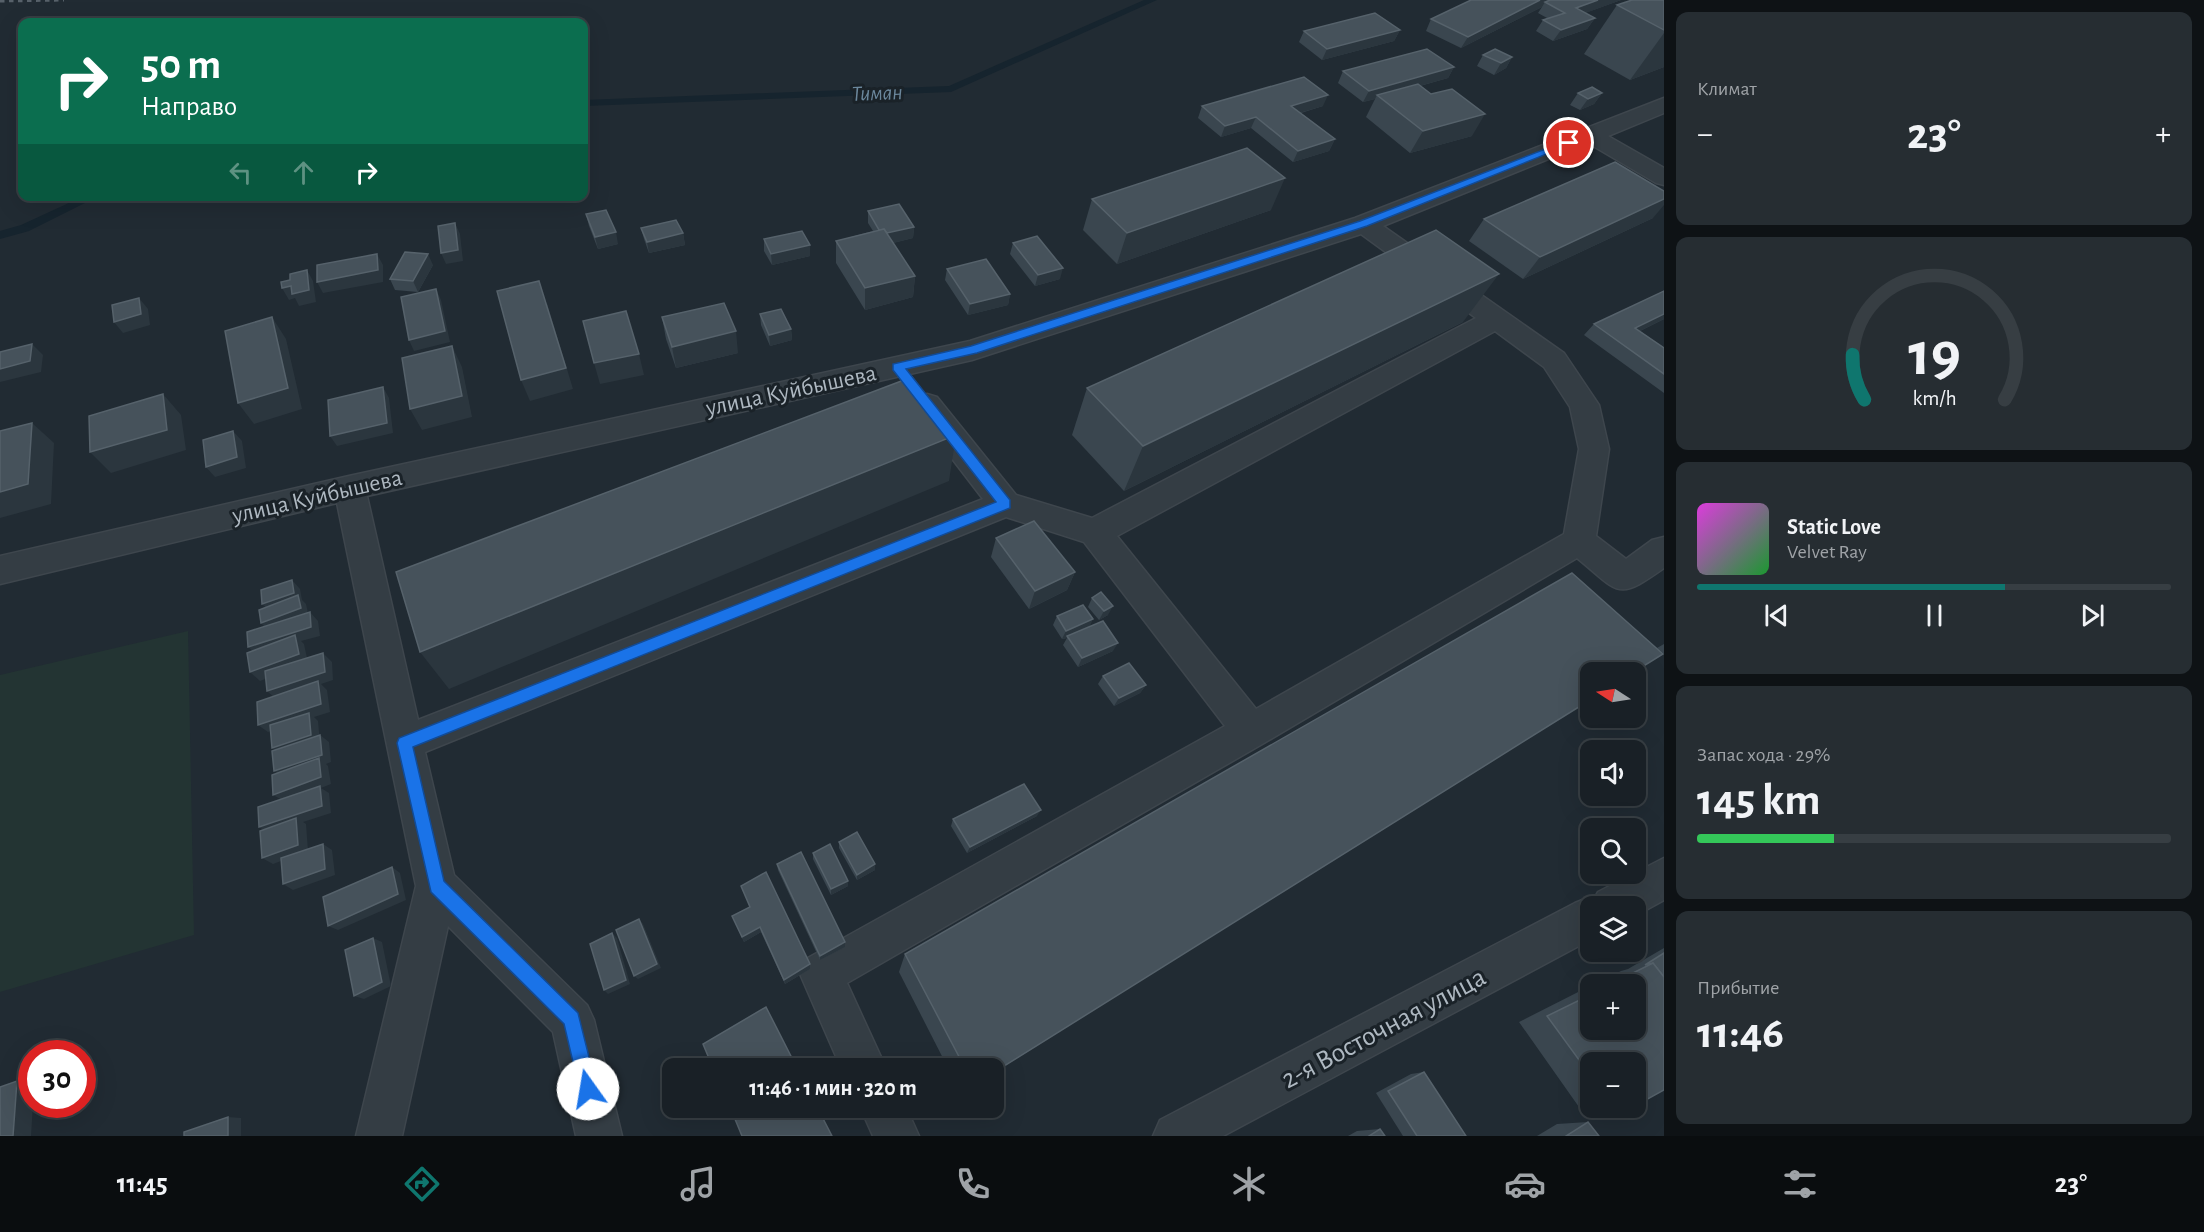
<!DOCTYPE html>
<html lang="ru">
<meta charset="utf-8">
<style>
body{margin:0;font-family:"Alegreya Sans",sans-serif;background:#262d32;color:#f1f3f6;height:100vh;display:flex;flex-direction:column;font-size:22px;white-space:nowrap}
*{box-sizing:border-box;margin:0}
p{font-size:20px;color:#9fa3a7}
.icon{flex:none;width:33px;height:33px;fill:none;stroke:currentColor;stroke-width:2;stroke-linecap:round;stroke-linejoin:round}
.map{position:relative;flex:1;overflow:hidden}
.sheet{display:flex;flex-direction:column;gap:12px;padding:12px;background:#0e1215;width:540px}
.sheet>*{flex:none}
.guide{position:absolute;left:18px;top:18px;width:570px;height:183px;border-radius:12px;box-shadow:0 6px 24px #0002,0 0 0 2px #373e43;background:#0b6e4f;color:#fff;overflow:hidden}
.needle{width:39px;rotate:282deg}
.fabs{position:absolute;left:1580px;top:662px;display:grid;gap:12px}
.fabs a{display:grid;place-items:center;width:66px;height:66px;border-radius:12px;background:#192026;box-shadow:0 6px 24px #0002,0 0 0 2px #373e43;font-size:30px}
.speed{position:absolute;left:18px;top:1040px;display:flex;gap:12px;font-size:30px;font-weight:700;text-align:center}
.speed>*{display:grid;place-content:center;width:78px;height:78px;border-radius:50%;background:#192026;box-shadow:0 6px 24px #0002,0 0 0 2px #373e43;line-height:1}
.speed .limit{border:9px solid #d22;background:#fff;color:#111}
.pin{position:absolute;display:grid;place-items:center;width:51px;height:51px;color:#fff;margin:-26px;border:3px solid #fff;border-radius:50%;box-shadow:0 2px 6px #0007}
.me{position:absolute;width:66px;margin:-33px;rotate:347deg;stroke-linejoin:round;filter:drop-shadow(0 0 4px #0008)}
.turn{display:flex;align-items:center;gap:21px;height:126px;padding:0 24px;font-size:27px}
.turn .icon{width:78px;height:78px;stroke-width:2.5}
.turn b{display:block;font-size:42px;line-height:51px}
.lanes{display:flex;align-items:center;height:57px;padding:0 24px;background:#0003;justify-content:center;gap:30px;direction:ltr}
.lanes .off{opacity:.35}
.big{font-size:45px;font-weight:600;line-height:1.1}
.sheet .card{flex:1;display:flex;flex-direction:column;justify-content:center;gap:9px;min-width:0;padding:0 21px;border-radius:12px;background:#262d32}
.sheet .dial{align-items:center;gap:0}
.dial svg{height:156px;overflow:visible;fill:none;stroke:#373e43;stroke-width:7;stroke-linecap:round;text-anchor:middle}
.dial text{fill:#f1f3f6;stroke:none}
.song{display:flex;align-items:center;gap:18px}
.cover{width:72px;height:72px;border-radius:9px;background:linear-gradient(135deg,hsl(300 70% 55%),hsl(130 70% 35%))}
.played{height:6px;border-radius:3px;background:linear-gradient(90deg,#0f766e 65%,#373e43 65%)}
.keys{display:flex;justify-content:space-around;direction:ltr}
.heat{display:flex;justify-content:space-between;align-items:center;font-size:33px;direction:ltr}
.charge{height:9px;border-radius:4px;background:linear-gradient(90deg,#34c759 29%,#373e43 0)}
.trip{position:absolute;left:662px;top:1058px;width:342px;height:60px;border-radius:12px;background:#192026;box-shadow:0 6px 24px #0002,0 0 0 2px #373e43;font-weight:600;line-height:60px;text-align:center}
.tab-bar{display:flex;height:96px;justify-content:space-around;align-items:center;background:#0a0d0f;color:#9fa3a7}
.tab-bar .icon{width:42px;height:42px}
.tab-bar .current{color:#0f766e}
.tab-bar b{font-size:27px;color:#f1f3f6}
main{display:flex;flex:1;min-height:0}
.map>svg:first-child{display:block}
.green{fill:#233433}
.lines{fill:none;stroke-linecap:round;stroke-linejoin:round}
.stream{fill:#16242e;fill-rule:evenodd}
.minor-casing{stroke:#3e464d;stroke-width:3}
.minor{fill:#343d44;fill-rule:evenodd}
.rail{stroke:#57616a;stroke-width:3;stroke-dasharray:4.5 4.5;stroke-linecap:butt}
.wall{fill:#3a464f}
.shaded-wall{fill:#2b363e}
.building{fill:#46525b;stroke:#56626b;stroke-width:1.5}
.route{fill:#1a73e8;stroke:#114b97;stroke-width:1.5}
.labels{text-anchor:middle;stroke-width:6;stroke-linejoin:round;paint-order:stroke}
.far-water-label{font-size:22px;font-style:italic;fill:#6b879c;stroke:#1a2228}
.street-label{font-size:24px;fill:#aeb8c1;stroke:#1a2228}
.near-street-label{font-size:28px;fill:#aeb8c1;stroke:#1a2228}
</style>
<main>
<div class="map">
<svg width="1664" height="1136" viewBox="0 0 1664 1136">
<rect width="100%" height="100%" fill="#212b33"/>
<polygon class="green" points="188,631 194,935 0,992 0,675"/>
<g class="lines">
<g class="stream">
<polygon points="1144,0 1157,0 951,92 584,106 584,100 949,86"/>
<polygon points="84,196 99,196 29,231 0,239 0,231 21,225"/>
</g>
<g class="minor-casing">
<g id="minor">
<path d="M1664,98V113L1608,136L1664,168V185L1656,183L1588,143L1383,226L1564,353L1599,405L1609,449L1596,536L1626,559L1652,540L1664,537V568C1616,602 1620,593 1577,558L1264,743L847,983L886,1068H841L800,974L806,959L1225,726L1084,542L1006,517L425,752L454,875L587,1005L594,1020L622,1136H576L553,1032L448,926L402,1136H356L416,886L337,503L0,584V556L349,476L970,341L1355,218ZM1361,234L1476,318L1092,518L1016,495L937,397L927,394L917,397L912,405L917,413L983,499L418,720L367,496L972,360ZM1495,331L1544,367L1570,407L1579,449L1564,534L1256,709L1117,536Z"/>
<polygon points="1664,858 1664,900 1635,916 1635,906 1590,906 1590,940 1223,1136 1153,1136 1160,1120 1575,903 1590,897 1594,899 1598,892"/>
<polygon points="860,1107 906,1107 919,1136 873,1136"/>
</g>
</g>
<use href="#minor" class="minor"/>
<polyline class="rail" points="0,1 64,0"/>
</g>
<g class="wall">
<polygon points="1471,0 1621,0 1585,13 1595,18 1587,29 1553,41 1536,31 1543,20 1547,18 1538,13 1542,7 1461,48 1426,31 1431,19"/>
<polygon points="1664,0 1664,67 1630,80 1584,54 1617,5"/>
<polygon points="1400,30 1394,41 1322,60 1299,42 1304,31"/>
<polygon points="1483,55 1512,57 1506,68 1494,75 1477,66"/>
<polygon points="1454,67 1448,78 1420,86 1472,136 1410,153 1366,117 1375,99 1363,102 1338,83 1343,71"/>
<polygon points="1578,93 1602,93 1594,104 1580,110 1570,105"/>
<polygon points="1202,106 1323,106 1301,113 1335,139 1329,151 1293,162 1251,128 1221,137 1198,118"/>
<polygon points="1092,199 1271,210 1117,264 1083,230"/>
<polygon points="868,211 914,227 913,238 893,243 915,276 913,297 865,310 836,263 836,241 873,231 868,223"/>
<polygon points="586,214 618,244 598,249 589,226"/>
<polygon points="1653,218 1523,279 1469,241 1484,219"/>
<polygon points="641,228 683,233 685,245 649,253 644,239"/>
<polygon points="764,239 810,256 772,265 764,251"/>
<polygon points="1013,243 1060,279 1035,286 1010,254"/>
<polygon points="433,265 418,292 395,290 390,279"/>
<polygon points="947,269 1010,294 1008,305 968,315 945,280"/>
<polygon points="1664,291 1664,319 1640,331 1664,348 1664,393 1584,335 1594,324"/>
<polygon points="760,314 791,329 792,340 770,346 761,325"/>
<polygon points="662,317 738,353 676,368 666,339"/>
<polygon points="1463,322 1124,491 1072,435 1087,388"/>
<polygon points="996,538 1075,572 1067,590 1029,609 991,557"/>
<polygon points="1092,598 1108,615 1099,620 1088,607"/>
<polygon points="1057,616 1089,627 1113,651 1078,667 1063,645 1067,638 1062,639 1053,625"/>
<polygon points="1664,644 1664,654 1657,648"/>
<polygon points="1103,676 1146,685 1140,693 1114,706 1098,684"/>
<polygon points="1037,816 967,853 951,826 953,819"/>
<polygon points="839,842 875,864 875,870 857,880 839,848"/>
<polygon points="813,853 848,886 831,895 813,859"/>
<polygon points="777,864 845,947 820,960 778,870"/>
<polygon points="741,886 810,964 810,969 785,984 761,932 744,942 732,916 750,907"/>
<polygon points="1664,948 1664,1090 1590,1062 1590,1107 1633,1107 1619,1115 1586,1117 1519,1022 1590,986 1590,1029 1635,984 1595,984 1621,971 1628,969"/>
<polygon points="905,954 993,1068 948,1068 899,972"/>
<polygon points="1424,1072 1466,1136 1403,1136 1376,1093 1411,1074"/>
<polygon points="1588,1122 1599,1136 1537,1136 1557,1124"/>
<polygon points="1380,1129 1385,1136 1348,1136 1357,1131"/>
</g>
<g class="shaded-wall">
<polygon points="1540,0 1555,0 1545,2 1542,7 1461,48 1468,37"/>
<polygon points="1598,0 1621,0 1569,19 1576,8"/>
<polygon points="1595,18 1587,29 1553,41 1561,30"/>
<polygon points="1400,30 1394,41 1322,60 1327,49"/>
<polygon points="1664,33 1664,67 1630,80"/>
<polygon points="1512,57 1506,68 1494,75 1501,63"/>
<polygon points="1454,67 1448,78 1380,97 1377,95 1375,99 1363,102 1369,91"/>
<polygon points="1602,93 1594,104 1580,110 1588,99"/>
<polygon points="1328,95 1323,106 1286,117 1291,106"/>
<polygon points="1485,114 1472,136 1410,153 1423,131"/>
<polygon points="1256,117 1251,128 1221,137 1225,126"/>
<polygon points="1335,139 1329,151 1293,162 1298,151"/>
<polygon points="1285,178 1271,210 1117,264 1127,233"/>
<polygon points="1664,199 1664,205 1653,218 1523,279 1540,257"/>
<polygon points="455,223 460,234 463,261 446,264 441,253"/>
<polygon points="914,227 913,238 881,246 882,234"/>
<polygon points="616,232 618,244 598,249 595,237"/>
<polygon points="683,233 685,245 649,253 647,242"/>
<polygon points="810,245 810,256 772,265 771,254"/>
<polygon points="377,254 383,265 383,282 323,293 317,282"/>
<polygon points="428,254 433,265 418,292 413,281"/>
<polygon points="1063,268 1060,279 1035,286 1038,275"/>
<polygon points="307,270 313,281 316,302 299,306 295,298 289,300 282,288"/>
<polygon points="1499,274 1463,322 1124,491 1143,446"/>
<polygon points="915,276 913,297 865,310 865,288"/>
<polygon points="436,289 441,300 450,342 414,351 409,340"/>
<polygon points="1010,294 1008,305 968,315 970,304"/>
<polygon points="139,298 148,309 150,325 123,333 114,322"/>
<polygon points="547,303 573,389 530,401 521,380"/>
<polygon points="1664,314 1664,319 1624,339 1635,328"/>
<polygon points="272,317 286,339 302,409 254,424 238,403"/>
<polygon points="791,329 792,340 770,346 769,335"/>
<polygon points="736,331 738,353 676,368 672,347"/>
<polygon points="32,344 43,355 41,372 0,382 0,369"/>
<polygon points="452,346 462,367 472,417 422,430 410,409"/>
<polygon points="639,354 644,375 600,384 594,363"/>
<polygon points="383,387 389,398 393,433 337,446 330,436"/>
<polygon points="163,394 181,415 186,450 111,473 90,452"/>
<polygon points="32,423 54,443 51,504 0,518 0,492"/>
<polygon points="233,431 242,441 246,468 215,477 206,467"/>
<polygon points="956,435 949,481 449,689 420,652"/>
<polygon points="1075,572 1067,590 1029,609 1035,591"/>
<polygon points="292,580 300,589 302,600 306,604 309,618 270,632 261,623 272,613 262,604"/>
<polygon points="1113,606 1108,615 1099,620 1104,611"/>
<polygon points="310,612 318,621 320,636 301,641 304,644 308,663 260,681 250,672 258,655 248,647"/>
<polygon points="1093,619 1089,628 1067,636 1067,638 1062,639 1066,631"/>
<polygon points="1118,643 1113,651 1078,667 1082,658"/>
<polygon points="323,653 332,662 333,680 321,684 327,690 330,712 314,717 318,721 320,743 282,756 272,748 309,719 268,732 258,725 276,699 267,691"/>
<polygon points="1146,685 1140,693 1114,706 1119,698"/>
<polygon points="320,735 329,742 331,762 326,764 328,766 331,784 321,788 329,793 331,813 303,822 306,824 308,851 273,864 262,858 270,834 259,827 284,801 273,795 284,778 274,771"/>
<polygon points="1041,810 1037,816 967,853 970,847"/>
<polygon points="323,844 332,850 335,875 293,890 283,884"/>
<polygon points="875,864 875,870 857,880 857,875"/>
<polygon points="392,867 400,873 406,900 338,930 328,926"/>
<polygon points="848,881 848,886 831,895 831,889"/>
<polygon points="639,919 643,924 661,968 638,979 634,976"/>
<polygon points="760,927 761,932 744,942 742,937"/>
<polygon points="612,933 617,938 630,984 608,994 604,990"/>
<polygon points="373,938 382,942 391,986 364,999 354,996"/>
<polygon points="845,942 845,947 820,960 820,956"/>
<polygon points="810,964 810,969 785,984 784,980"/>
<polygon points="17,1081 32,1082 32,1104 33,1104 31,1136 13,1136"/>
<polygon points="228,1117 241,1118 241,1136 228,1136"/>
</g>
<g class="building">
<polygon points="1471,0 1540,0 1468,37 1431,19"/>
<polygon points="1550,0 1598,0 1576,8 1595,18 1561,30 1543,20 1565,13 1545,2"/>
<polygon points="1632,0 1664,0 1664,30 1617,5"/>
<polygon points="1375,13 1400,30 1327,49 1304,31"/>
<polygon points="1427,49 1454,67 1369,91 1343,71"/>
<polygon points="1495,49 1512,57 1501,63 1483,55"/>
<polygon points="1304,77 1328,95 1291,106 1335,139 1298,151 1256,117 1225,126 1202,106"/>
<polygon points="1418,84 1431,94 1452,89 1485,114 1423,131 1377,95"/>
<polygon points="1592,87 1602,93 1588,99 1578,93"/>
<polygon points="1247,148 1285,178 1127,233 1092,199"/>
<polygon points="1615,162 1664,191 1664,199 1540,257 1484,219"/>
<polygon points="899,204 914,227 887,233 884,229 879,230 868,211"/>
<polygon points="606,210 616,232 595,237 586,214"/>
<polygon points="676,220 683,233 647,242 641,228"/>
<polygon points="455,223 458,250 441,253 438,226"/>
<polygon points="884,229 915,276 865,288 836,241"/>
<polygon points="1436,230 1499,274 1143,446 1087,388"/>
<polygon points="802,231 810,245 771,254 764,239"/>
<polygon points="1037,236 1063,268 1038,275 1013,243"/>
<polygon points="405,252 428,254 413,281 390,279"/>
<polygon points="377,254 378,270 317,282 317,265"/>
<polygon points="986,259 1010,294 970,304 947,269"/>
<polygon points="307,270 309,290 292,294 291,286 282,288 281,282 290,280 290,274"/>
<polygon points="539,281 566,368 521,380 497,291"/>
<polygon points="436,289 445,331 409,340 401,297"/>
<polygon points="1664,291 1664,314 1635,328 1664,348 1664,374 1594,324"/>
<polygon points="139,298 141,314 114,322 112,305"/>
<polygon points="724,303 736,331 672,347 662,317"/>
<polygon points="781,309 791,329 769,335 760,314"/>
<polygon points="626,311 639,354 594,363 583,321"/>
<polygon points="272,317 288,388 238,403 225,331"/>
<polygon points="32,344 30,361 0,369 0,352"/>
<polygon points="452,346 462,396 410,409 402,358"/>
<polygon points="912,377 956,435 420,652 396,572"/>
<polygon points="383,387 387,423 330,436 328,400"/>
<polygon points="163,394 167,430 90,452 89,416"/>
<polygon points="32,423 28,484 0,492 0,431"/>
<polygon points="233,431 237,457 206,467 203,440"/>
<polygon points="1034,521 1075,572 1035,591 996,538"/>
<polygon points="1572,573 1663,654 1634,672 1590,672 1590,700 993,1073 993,1068 965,1068 905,954"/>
<polygon points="292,580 294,593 262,604 261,590"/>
<polygon points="1101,592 1113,606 1104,611 1092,598"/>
<polygon points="298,595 301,608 261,623 259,610"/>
<polygon points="1083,605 1093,619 1066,631 1057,616"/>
<polygon points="310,612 311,627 248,647 247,632"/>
<polygon points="1103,621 1118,643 1082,658 1067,636"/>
<polygon points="295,635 299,654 250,672 247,653"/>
<polygon points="323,653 325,672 267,691 265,671"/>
<polygon points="1129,663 1146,685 1119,698 1103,676"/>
<polygon points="318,681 321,704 258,725 257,702"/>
<polygon points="309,713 311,735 272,748 270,725"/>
<polygon points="320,735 322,755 274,771 272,751"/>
<polygon points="319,758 321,777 273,795 272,775"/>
<polygon points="1024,784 1041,810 970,847 953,819"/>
<polygon points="320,786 322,806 259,827 258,807"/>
<polygon points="296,818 298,845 262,858 260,831"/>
<polygon points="857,832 875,864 857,875 839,842"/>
<polygon points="323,844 325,869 283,884 281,858"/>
<polygon points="830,844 848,881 831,889 813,853"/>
<polygon points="801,852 845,942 820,956 777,864"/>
<polygon points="392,867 398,894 328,926 323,897"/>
<polygon points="766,872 810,964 784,980 760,927 742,937 732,916 750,907 741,886"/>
<polygon points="639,919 657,964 634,976 616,930"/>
<polygon points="612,933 626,980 604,990 590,944"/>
<polygon points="373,938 382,982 354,996 345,950"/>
<polygon points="1664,953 1664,977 1653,963 1645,965"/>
<polygon points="1653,963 1664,977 1664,1090 1635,1106 1635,1062 1590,1062 1590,1075 1547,1016 1590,995 1590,1029 1635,1029 1635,984 1611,984"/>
<polygon points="766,1007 797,1068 713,1068 703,1044"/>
<polygon points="1424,1072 1466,1136 1417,1136 1388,1091"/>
<polygon points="17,1081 13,1136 0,1136 0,1087"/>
<polygon points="730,1107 817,1107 832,1136 742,1136"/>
<polygon points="1613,1107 1633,1107 1619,1115"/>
<polygon points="228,1117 228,1136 184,1136 184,1132"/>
<polygon points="1588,1122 1599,1136 1566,1136"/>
<polygon points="1380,1129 1385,1136 1369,1136"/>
</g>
<polygon class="route" points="1566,141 1574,143 1367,226 977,353 906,369 1010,500 1010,508 413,747 444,881 578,1013 597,1089 595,1096 588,1099 581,1096 564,1024 431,892 397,743 399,738 996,502 893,370 893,364 971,346 1360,221"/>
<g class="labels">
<g class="far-water-label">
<text transform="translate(877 92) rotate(-2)" y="8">Тиман</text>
</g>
<g class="street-label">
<text transform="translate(791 390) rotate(-12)" y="8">улица Куйбышева</text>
<text transform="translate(317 496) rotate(-13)" y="8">улица Куйбышева</text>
</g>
<g class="near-street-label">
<text transform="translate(1383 1027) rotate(-28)" y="10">2-я Восточная улица</text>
</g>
</g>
</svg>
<div class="fabs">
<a><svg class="needle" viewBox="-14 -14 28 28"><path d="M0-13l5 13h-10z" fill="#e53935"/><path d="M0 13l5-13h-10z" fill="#9fa3a7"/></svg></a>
<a><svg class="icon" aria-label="sound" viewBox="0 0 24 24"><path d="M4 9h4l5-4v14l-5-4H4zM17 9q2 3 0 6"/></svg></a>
<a><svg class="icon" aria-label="search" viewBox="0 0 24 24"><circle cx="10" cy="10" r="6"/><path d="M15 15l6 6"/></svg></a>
<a><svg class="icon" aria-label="layers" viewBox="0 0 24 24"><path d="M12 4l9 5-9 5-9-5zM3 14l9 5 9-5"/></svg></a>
<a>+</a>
<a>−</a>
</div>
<div class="speed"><div class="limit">30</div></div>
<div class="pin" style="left:1569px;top:143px;background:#d93025"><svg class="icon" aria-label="arrive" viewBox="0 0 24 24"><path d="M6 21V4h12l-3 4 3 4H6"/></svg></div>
<svg class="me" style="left:588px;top:1089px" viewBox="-20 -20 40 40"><circle r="19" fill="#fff"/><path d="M0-13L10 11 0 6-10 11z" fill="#1a73e8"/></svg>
<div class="trip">11:46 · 1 мин · 320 m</div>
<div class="guide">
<div class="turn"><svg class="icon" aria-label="right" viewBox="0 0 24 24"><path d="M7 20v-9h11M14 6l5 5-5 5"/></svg><div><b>50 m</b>Направо</div></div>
<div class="lanes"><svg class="icon off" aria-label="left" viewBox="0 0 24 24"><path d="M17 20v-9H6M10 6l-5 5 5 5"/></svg><svg class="icon off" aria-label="ahead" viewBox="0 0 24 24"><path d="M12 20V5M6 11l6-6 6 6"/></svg><svg class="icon" aria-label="right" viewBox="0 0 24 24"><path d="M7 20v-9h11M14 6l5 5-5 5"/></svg></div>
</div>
</div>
<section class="sheet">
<div class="card"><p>Климат</p>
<div class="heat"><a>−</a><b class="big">23°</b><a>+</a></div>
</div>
<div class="card dial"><svg viewBox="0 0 100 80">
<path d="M14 69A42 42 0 1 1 86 69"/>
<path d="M14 69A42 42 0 0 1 8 46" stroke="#0f766e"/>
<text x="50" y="56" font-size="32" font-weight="700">19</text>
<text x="50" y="72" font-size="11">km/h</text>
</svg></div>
<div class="card">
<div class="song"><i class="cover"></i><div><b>Static Love</b><p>Velvet Ray</p></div></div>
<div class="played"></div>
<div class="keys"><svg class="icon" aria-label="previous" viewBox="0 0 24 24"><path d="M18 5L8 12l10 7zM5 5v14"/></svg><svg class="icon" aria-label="pause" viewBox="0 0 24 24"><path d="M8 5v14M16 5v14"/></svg><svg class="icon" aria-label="next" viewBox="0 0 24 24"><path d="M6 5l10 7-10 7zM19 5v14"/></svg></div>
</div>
<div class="card"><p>Запас хода · 29%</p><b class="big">145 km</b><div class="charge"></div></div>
<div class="card"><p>Прибытие</p><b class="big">11:46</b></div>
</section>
</main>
<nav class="tab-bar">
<b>11:45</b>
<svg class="icon current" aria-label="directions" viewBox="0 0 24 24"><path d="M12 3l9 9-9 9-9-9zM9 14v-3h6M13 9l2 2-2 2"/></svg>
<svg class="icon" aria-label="music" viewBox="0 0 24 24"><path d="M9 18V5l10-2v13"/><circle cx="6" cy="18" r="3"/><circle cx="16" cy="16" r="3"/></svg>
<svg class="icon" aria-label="phone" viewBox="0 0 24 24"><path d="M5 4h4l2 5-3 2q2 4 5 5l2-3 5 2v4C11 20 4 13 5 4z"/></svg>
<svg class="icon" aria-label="climate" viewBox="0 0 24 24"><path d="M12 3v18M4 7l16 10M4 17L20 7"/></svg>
<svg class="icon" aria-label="car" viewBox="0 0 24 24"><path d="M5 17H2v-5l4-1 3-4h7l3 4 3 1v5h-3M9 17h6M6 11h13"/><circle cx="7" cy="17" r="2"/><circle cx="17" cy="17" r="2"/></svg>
<svg class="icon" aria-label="filters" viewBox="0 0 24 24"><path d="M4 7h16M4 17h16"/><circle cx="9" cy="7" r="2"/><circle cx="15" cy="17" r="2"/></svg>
<b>23°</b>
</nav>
